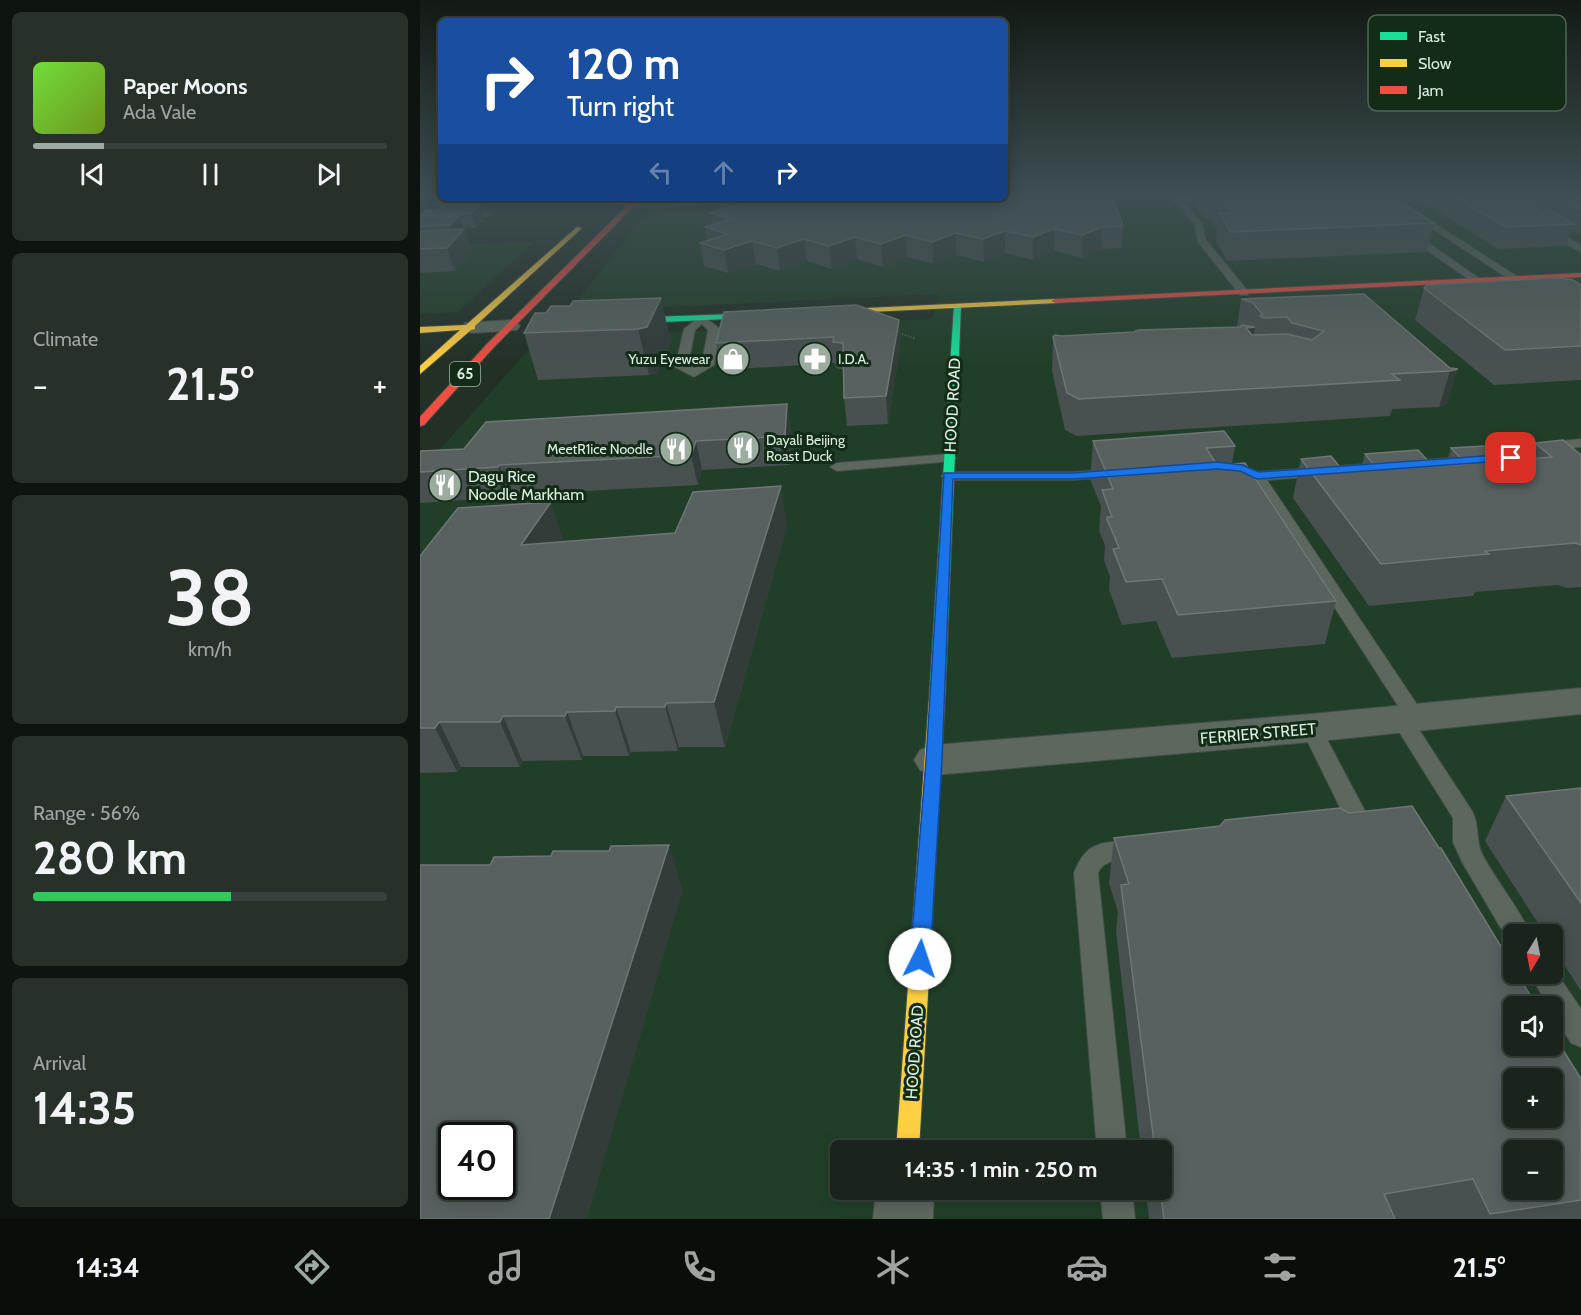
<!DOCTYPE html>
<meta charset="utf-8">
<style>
body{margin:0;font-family:Cabin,sans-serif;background:#273029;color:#f1f3f6;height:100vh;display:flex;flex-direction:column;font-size:22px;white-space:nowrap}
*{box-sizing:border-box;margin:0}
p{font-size:20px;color:#9fa4a3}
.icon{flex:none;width:33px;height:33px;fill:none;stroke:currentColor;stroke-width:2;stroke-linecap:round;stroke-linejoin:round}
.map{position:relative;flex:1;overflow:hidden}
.drawer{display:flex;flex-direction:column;gap:12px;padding:12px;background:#0e140f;width:420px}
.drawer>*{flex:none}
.top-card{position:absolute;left:18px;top:18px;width:570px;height:183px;border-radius:9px;box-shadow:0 3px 15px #0003,0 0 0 2px #38413b;background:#1a4fa0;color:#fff;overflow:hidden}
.needle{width:39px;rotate:190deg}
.buttons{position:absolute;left:1083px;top:924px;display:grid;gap:12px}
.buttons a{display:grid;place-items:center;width:60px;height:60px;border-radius:9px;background:#1a241c;box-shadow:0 3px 15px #0003,0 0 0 2px #38413b;font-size:30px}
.speed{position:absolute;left:18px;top:1122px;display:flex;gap:12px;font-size:30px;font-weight:700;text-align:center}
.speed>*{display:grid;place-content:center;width:78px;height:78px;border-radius:50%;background:#1a241c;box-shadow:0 3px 15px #0003,0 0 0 2px #38413b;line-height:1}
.speed .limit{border:3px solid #111;border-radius:9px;background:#fff;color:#111}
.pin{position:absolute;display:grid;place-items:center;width:51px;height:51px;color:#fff;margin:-26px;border-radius:12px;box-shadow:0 3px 9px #0006}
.me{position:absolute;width:66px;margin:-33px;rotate:4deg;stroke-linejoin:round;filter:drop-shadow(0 0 4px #0008)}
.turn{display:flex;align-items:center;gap:21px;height:126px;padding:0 30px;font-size:27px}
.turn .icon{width:78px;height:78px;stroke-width:2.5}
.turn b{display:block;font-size:42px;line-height:51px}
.lanes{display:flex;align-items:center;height:57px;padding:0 30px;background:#0003;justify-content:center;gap:30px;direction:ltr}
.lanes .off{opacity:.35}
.big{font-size:45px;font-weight:700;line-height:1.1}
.drawer .card{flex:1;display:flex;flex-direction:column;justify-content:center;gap:9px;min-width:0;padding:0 21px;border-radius:9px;background:#273029}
.drawer .dial{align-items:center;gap:0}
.dial b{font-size:78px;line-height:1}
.song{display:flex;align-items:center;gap:18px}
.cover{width:72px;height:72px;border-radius:9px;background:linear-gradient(135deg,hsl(100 70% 55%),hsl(80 70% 35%))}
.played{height:6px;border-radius:3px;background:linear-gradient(90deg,#9cab9f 20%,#38413b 20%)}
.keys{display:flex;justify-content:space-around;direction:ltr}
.heat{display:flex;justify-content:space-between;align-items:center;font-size:33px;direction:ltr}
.charge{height:9px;border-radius:4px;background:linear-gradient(90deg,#34c759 56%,#38413b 0)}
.trip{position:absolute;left:410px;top:1140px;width:342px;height:60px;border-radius:9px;background:#1a241c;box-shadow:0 3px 15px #0003,0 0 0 2px #38413b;font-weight:700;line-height:60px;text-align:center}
.menu{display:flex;height:96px;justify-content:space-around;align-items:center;background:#0a0e0b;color:#9fa4a3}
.menu .icon{width:42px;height:42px}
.menu .selected{color:#9cab9f}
.menu b{font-size:27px;color:#f1f3f6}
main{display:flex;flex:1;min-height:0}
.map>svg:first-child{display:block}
.built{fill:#213f28;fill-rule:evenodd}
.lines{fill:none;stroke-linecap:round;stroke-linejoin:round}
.lane-casing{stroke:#424e45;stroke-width:2}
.street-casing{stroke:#424e45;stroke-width:2}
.fast-casing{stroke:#424e45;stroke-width:2}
.slow-casing{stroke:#424e45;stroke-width:2}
.jam-casing{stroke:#424e45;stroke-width:2}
.path{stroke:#5a655d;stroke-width:2;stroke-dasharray:1 2;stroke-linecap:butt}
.lane{fill:#5c675e;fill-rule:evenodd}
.street{fill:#5c675e;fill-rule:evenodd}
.fast{fill:#16e098;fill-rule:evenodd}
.slow{fill:#ffcf43;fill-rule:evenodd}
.jam{fill:#f24e42;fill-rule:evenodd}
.wall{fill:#485050}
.shaded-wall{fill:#323c39}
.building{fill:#58615f;stroke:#6d7774;stroke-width:1.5;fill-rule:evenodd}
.route{fill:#1a73e8;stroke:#114b97;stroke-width:1.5}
.labels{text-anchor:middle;stroke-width:6;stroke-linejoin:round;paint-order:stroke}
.far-poi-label{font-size:14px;fill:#ddede0;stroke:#122c18;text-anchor:end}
.shield{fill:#122c18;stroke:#a0b3a4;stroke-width:1.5}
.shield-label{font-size:15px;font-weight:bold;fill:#ddede0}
.street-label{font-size:16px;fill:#ddede0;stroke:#122c18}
.poi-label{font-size:16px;fill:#ddede0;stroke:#122c18;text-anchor:start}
.key{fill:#122c18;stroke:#4f6654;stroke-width:1.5}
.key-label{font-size:16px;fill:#ddede0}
</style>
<main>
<section class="drawer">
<div class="card">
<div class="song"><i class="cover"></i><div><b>Paper Moons</b><p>Ada Vale</p></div></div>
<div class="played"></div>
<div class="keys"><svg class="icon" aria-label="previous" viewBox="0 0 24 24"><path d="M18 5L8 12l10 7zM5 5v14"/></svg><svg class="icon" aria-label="pause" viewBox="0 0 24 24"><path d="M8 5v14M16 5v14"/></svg><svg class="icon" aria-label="next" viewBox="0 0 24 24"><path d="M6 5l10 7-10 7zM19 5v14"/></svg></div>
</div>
<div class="card"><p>Climate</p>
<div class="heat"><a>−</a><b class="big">21.5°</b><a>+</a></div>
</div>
<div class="card dial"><b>38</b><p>km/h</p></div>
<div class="card"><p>Range · 56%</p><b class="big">280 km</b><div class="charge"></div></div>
<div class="card"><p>Arrival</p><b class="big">14:35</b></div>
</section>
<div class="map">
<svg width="1161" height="1219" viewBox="0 0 1161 1219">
<rect width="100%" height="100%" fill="#223026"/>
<g class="built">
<path d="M585,195H1161V1219H0V472L118,339L512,319L518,294L149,312L238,198H585ZM1094,934H1132V974H1094ZM1094,1006H1132V1046H1094ZM1094,1078H1132V1118H1094ZM32,1136H82V1186H32ZM420,1150H741V1190H420ZM1094,1150H1132V1190H1094Z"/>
<polygon points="114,242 38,312 0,314 0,246"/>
</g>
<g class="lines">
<g class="lane-casing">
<g id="lane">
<polygon points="961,195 971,195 1101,279 1092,281"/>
<polygon points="756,196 802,196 803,198 799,201 763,201 782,223 786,240 828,291 828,295 820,295 778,242 774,224 752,199"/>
<polygon points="273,201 276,202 276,206 213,208 209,205 213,202"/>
<polygon points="1123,227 1129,227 1161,245 1161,252 1123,231"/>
<polygon points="985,231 991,231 1063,281 1054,283 985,235"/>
<path d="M282,315L300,329L294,365L274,377L255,367L264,329ZM282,324L288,330L282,363L274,368L268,365L275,330Z"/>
<polygon points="1161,439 1161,447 1144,449 1161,463 1161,474 1156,473 1125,446 1132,442"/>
<path d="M1114,452L1119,453L1161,489V502L1156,500L1111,461L847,480L1006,718L1003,723L996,725L1052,811C1060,825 1055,841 1063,856C1078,883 1098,907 1111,934H1094V944L1089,942L1042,862L1033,842V818L971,719L974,714L982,712L830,476L837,472Z"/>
<polygon points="529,454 534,455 536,458 534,461 417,471 410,467 417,463"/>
<polygon points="694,469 701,473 699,476 653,480 528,480 521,476 528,472 653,472"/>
<polygon points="891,721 898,723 901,728 954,828 950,834 942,837 934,834 930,828 881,728 884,723"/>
<path d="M716,840L724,843L728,850L724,857C709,862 684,856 678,873L707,1150H677L654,873C667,839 683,843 716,840Z"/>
<polygon points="1132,966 1161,1009 1161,1047 1151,1043 1132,1013 1132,1006 1128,1006 1110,974 1132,974"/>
<polygon points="680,1190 712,1190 715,1219 683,1219"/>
</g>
</g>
<g class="street-casing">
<g id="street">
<polygon points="90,320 97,322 100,326 97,330 52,333 45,331 42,327 45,323"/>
<polygon points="1161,688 1161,714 891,742 514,775 500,770 494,760 500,750 514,745 891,714"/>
<polygon points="456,1190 514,1190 513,1219 453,1219"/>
</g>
</g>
<g class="fast-casing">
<g id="fast">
<polygon points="534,304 541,306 525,699 522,703 512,703 509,699"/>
<polygon points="347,313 350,313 350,317 201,324 197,321 201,318"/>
</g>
</g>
<g class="slow-casing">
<g id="slow">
<polygon points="157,227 162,228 55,326 55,329 51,330 0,374 0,366 40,330 0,333 0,327 46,325"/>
<polygon points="635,299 639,301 638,303 405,314 401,312 405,310"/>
<polygon points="517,694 522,695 525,699 499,1150 476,1150 509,699 512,695"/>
</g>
</g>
<g class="jam-casing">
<g id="jam">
<polygon points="215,198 222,198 74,347 4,425 0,426 0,417 68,343 207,206 186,202 186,200 211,203"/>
<polygon points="1161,273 1161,277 635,303 631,301 635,299"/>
</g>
</g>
<polyline class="path" points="482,334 496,339"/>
<use href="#lane" class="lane"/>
<use href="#street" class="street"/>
<use href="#fast" class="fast"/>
<use href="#slow" class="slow"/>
<use href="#jam" class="jam"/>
</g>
<g class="wall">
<polygon points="775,195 970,195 1014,223 1007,252 807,261 796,241 797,228 774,205"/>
<polygon points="973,195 1161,195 1161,235 1152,230 1146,246 1079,249 1002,202 984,203"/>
<polygon points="24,198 89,198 83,205 75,206 76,208 69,217 64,217 64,219 56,228 43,228 44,229 52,252 35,271 0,273 0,215 16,210 14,205 25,200"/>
<polygon points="376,199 703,226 702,248 681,249 662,258 634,251 613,260 585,253 564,262 536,255 513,264 487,257 463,267 437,259 412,269 387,261 360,271 336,264 308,273 284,266 280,243 288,240 285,227 293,225 290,213"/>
<polygon points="1161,285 1161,380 1074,385 995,320 1004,288"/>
<polygon points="944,294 1030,368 1027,404 1019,407 972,409 970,416 657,436 645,430 632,371 633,337 817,327 821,299"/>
<polygon points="153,301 251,342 237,373 229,375 118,380 104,333 126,313 150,306"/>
<polygon points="479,320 480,346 468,424 427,426 424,398 424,370 416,368 415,363 301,370 296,343"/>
<polygon points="367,404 371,433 370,465 282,470 278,485 90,495 88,497 0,503 0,451 44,449"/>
<polygon points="673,441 815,446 812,464 916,601 905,644 752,658 736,621 702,625 689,590 690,577 684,560 685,546 679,530 681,506 670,479"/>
<polygon points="1115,443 1161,455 1161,587 1147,588 1137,585 1055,592 1053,596 949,606 873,498 881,459 924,472 940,471 945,454 1013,466 1026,465 1031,448 1099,460 1109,459"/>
<polygon points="367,526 305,747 259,747 258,751 211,752 209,756 163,756 162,760 102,761 100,767 41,767 37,772 0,773 0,556 144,541"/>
<polygon points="1161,788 1161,991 1132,946 1132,934 1125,934 1065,841 1086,796"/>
<polygon points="694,838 1161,1079 1161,1219 729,1219 726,1190 741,1190 741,1150 721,1150 696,931 698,912 689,883"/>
</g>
<g class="shaded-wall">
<polygon points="24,198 89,198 83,205 75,206 76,208 69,217 64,202 26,204"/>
<polygon points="60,205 64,219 56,228 51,213"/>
<polygon points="39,216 52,252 35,271 27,248 35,239 30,225"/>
<polygon points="682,227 681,249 662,258 663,235"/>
<polygon points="634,229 634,251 613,260 613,237"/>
<polygon points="585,231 585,253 564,262 563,239"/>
<polygon points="536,233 536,255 513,264 512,242"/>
<polygon points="486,235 487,257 463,267 461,244"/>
<polygon points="435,237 437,259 412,269 409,246"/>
<polygon points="384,239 387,261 360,271 357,248"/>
<polygon points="332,241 336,264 308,273 304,250"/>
<polygon points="241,298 251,342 237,373 229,375 218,329"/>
<polygon points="479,320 480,346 468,424 466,396"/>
<polygon points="835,327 829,361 826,328"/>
<polygon points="1038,369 1027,404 1019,407 1030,371"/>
<polygon points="367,404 371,433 370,465 365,436"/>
<polygon points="276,441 282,470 278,485 271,455"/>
<polygon points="79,465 90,495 88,497 78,467"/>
<polygon points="361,486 367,526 305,747 294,702"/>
<polygon points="131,502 144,542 101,545"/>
<polygon points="246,703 259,747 258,751 245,707"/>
<polygon points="196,707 211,752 209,756 195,711"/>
<polygon points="147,712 163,756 162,760 145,716"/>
<polygon points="83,716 102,761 100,767 80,722"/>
<polygon points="19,722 41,767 37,772 15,728"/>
<polygon points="249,845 263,890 167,1219 129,1219"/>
</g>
<g class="building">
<polygon points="585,195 692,195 703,226 682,227 663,235 634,229 613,237 585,231 563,239 536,233 512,242 486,235 461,244 435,237 409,246 384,239 357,248 332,241 304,250 280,243 308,234 285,227 312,219 290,213 329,201 352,198 374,198 376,199 385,198 585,198"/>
<polygon points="794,195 970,195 1014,223 811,232 799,213 814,213"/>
<polygon points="1030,195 1092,195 1098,201 1111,201 1121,212 1133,212 1154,224 1086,227"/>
<polygon points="1132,195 1161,195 1161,210"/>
<polygon points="28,198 68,198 64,202 14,205 21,200 26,200"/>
<polygon points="60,205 51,213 0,216 5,211 17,210 22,206"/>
<polygon points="39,216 30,225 0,226 0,217"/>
<polygon points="44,229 27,248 0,249 0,231"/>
<polygon points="1139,278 1153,280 1161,285 1161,346 1085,350 1004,288 1007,285"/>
<polygon points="944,294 1030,368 1038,369 1030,371 972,374 980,380 659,399 647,393 633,337 635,335 642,336 714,332 718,330 820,327 822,325 835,327 826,328 832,335 867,334 892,340 904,331 872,323 867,317 843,318 840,316 843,315 832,302 821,299"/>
<polygon points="241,298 227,327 218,329 104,333 115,313 126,313 131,306 150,306 153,301"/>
<polygon points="436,305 479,320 466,396 424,398 423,343 413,342 414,337 296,343 304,312"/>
<polygon points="367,404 365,436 276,441 271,455 79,465 78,467 0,472 0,451 44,449 66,422"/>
<polygon points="804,431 815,446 786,448 797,465 825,463 916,601 758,615 742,579 706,582 693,549 699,548 687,519 687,517 692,517 682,490 693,489 673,441"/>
<polygon points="1143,440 1161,455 1161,545 1155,543 1065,551 1069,554 961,564 881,459 911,456 924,472 958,470 945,454 998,450 1013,466 1046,464 1031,448 1083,445 1099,460 1132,457 1115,443"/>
<polygon points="361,486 294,702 246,703 245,707 196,707 195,711 147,712 145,716 83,716 80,722 19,722 15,728 0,728 0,556 38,508 131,502 101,545 255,533 273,492"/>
<polygon points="1161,788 1161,903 1086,796"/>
<path d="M992,806L1019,848H1021L1094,968V974H1097L1117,1006H1094V1046H1132V1032L1161,1079V1200L1070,1214L1053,1179L964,1194L975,1219H744L740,1190H741V1150H735L701,885L709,884L694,838L800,826L805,820L920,808L929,813ZM1094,1078H1132V1118H1094ZM1094,1150H1132V1190H1094Z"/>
<path d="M249,845L129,1219H0V865H70L74,857L131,856L133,851H189L191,846ZM32,1136H82V1186H32Z"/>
</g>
<linearGradient id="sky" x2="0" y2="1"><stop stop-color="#131a15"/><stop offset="0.53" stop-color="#3e4e52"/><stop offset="1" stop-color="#3e4e52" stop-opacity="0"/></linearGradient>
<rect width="1161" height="366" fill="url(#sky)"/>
<polygon class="route" points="1091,454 1097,458 1095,460 837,479 820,471 797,469 653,479 533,479 522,760 510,959 507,965 500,968 493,965 490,959 506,760 524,473 653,473 797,462 822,465 839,472"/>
<defs>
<g id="shop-disc" transform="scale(1.725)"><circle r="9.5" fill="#9cab9f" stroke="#122c18"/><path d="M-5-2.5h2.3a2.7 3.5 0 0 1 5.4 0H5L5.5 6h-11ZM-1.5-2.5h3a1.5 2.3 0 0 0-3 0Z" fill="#fff"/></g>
<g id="pharmacy-disc" transform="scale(1.725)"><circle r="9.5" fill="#9cab9f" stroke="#122c18"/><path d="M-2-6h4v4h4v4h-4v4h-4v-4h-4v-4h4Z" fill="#fff"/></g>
<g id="restaurant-disc" transform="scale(1.725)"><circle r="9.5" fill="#9cab9f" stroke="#122c18"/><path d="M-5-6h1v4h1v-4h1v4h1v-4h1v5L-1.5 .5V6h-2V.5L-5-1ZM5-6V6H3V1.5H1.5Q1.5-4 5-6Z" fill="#fff"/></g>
</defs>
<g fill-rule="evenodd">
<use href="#shop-disc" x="313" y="359"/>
<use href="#pharmacy-disc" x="395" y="359"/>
<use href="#restaurant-disc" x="323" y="448"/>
<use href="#restaurant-disc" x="256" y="449"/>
<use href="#restaurant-disc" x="25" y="485"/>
</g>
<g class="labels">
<g class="far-poi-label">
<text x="290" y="364">Yuzu Eyewear</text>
<text x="418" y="364" text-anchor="start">I.D.A.</text>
<text x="346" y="445" text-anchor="start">Dayali Beijing<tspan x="346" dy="16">Roast Duck</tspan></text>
<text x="233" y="454">MeetR1ice Noodle</text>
</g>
<rect class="shield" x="30" y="362" width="30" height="24" rx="4.5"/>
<g class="shield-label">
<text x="45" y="379">65</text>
</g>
<g class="street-label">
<text transform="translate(532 405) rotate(-87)" y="6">HOOD ROAD</text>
<text transform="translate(838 733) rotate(-5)" y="6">FERRIER STREET</text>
<text transform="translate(494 1052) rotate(-86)" y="6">HOOD ROAD</text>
</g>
<g class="poi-label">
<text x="48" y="482">Dagu Rice<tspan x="48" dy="18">Noodle Markham</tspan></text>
</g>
</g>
<rect x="948" y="15" width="198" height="96" rx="9" class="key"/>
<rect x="960" y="32" width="27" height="8" fill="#16e098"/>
<rect x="960" y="59" width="27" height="8" fill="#ffcf43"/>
<rect x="960" y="86" width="27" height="8" fill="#f24e42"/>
<g class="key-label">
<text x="998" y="42">Fast</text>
<text x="998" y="69">Slow</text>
<text x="998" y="96">Jam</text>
</g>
</svg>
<div class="buttons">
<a><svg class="needle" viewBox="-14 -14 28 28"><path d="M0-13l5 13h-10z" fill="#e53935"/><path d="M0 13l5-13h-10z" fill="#9fa4a3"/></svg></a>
<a><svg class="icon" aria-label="sound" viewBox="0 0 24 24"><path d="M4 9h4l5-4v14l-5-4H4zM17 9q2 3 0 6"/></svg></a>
<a>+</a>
<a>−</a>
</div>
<div class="speed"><div class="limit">40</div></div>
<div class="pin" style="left:1091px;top:458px;background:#d93025"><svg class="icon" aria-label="arrive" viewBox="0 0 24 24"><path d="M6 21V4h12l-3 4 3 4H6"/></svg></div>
<svg class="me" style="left:500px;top:959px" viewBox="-20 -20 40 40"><circle r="19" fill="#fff"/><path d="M0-13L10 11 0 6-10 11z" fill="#1a73e8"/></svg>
<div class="trip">14:35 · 1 min · 250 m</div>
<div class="top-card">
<div class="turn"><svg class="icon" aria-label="right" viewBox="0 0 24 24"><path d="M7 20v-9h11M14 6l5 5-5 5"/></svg><div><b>120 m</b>Turn right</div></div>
<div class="lanes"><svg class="icon off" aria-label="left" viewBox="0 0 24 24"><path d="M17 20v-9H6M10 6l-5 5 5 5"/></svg><svg class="icon off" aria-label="ahead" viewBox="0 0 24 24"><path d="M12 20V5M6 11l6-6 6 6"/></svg><svg class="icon" aria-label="right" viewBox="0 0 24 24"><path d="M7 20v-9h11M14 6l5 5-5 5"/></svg></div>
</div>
</div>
</main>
<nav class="menu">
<b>14:34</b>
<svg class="icon selected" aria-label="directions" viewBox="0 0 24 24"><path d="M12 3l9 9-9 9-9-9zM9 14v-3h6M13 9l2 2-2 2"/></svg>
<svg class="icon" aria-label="music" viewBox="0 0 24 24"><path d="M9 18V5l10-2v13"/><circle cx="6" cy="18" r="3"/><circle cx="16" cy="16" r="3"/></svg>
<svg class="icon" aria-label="phone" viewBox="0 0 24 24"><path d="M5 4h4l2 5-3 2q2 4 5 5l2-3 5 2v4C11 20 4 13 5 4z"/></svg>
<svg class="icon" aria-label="climate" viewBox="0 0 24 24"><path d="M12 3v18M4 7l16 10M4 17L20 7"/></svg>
<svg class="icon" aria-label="car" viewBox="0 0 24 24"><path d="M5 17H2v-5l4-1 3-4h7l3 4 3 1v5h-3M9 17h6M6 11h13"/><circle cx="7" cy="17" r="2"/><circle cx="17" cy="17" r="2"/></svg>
<svg class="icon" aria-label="filters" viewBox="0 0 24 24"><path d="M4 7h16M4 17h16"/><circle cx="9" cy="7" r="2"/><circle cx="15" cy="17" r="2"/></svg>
<b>21.5°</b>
</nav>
